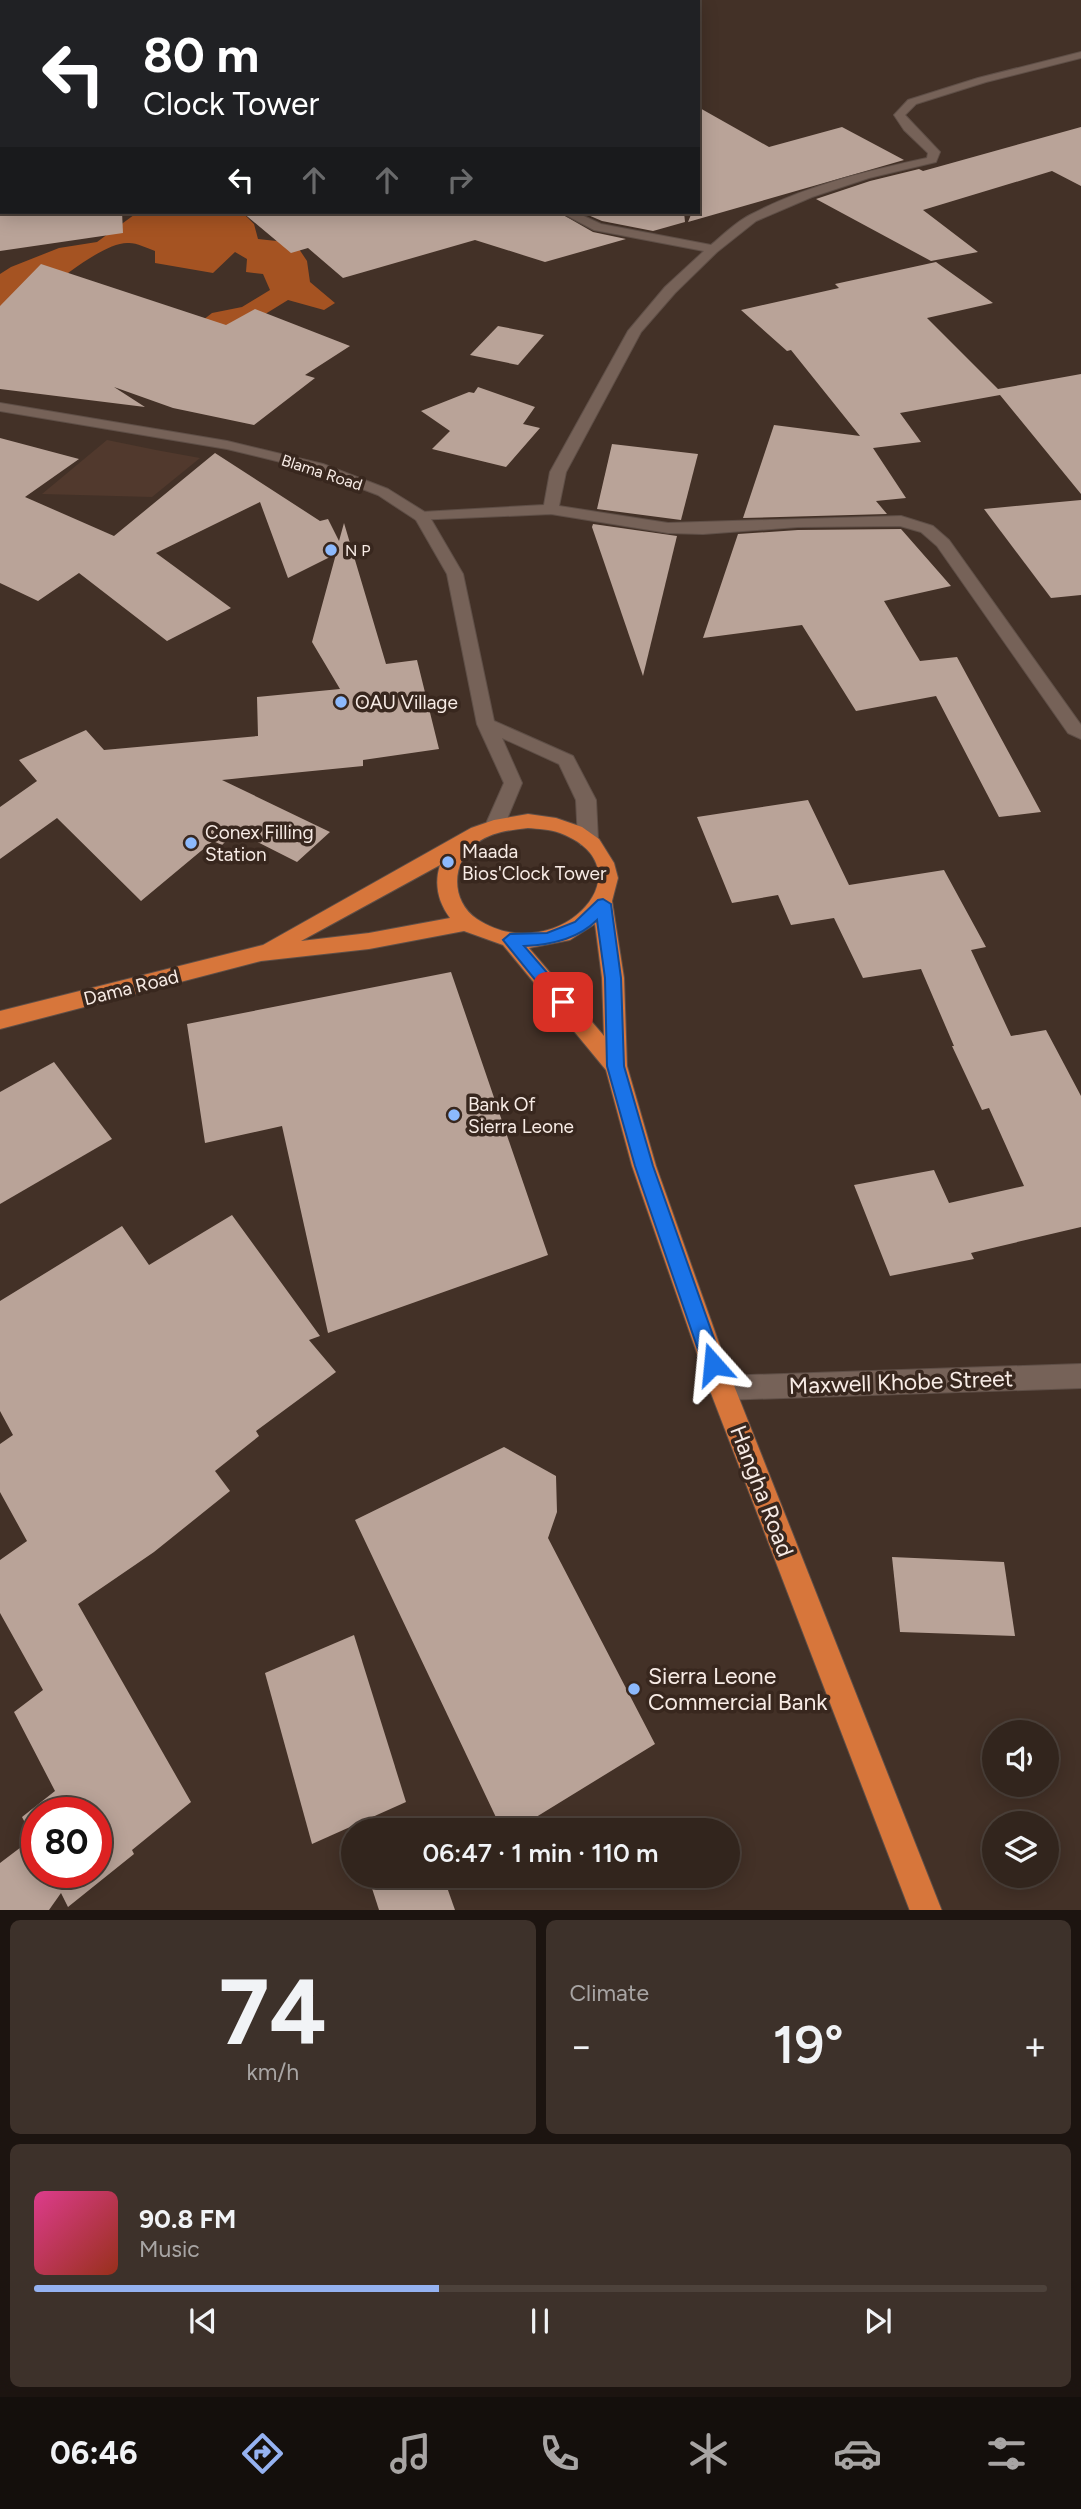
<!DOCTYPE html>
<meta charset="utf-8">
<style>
body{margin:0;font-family:Figtree,sans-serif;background:#3d312a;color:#f1f3f6;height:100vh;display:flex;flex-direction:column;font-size:26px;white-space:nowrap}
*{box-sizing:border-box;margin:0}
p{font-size:23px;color:#a8a5a4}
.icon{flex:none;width:38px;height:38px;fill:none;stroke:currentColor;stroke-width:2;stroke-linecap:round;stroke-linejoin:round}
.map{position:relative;height:1910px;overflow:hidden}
.side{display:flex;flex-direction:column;gap:10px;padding:10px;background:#1c1410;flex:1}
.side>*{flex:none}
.top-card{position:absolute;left:0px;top:0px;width:700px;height:214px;box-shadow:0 4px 18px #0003,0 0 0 2px #4d423b;background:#202124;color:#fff;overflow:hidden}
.fabs{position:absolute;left:982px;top:1720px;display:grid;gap:14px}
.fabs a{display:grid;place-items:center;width:77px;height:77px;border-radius:50%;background:#32251d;box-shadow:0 4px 18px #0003,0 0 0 2px #4d423b;font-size:35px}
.speed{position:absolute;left:21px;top:1797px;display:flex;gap:14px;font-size:35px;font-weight:700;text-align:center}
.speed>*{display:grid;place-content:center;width:91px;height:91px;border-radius:50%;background:#32251d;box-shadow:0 4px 18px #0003,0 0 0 2px #4d423b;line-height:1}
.speed .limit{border:10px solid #d22;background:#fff;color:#111}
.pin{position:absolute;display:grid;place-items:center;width:60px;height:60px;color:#fff;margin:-30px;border-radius:14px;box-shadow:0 4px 10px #0006}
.me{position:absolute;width:77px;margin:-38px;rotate:342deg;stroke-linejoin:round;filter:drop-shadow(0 0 5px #0008)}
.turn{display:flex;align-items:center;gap:24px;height:147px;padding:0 28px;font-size:32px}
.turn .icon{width:91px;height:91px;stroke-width:2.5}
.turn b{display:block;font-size:49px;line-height:60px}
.lanes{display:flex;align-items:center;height:66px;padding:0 28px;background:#0003;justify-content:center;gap:35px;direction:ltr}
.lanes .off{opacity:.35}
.big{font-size:52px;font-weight:600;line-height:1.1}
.side .widget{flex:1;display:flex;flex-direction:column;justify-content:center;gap:10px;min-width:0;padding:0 24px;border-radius:10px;background:#3d312a}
.side .dial{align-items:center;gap:0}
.dial b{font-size:91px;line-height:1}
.song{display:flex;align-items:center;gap:21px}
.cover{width:84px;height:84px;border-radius:10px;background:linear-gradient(135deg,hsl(330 70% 55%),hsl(10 70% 35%))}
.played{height:7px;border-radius:4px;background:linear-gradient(90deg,#95b2f1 40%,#4d423b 40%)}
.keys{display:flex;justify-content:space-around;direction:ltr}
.heat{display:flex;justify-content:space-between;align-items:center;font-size:38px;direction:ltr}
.side .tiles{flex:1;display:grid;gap:10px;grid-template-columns:1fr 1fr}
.widget:last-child{grid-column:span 2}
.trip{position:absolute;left:341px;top:1818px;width:399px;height:70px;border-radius:35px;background:#32251d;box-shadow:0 4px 18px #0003,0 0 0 2px #4d423b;font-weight:600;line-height:70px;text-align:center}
.dock{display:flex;height:112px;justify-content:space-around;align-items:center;background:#140f0c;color:#a8a5a4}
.dock .icon{width:49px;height:49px}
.dock .current{color:#95b2f1}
.dock b{font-size:32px;color:#f1f3f6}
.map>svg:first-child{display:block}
.built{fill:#51392d}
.forest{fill:#a55322}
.building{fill:#b9a398;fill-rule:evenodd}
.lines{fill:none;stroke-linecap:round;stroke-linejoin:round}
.minor-casing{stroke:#5f4f47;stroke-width:2}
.tertiary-casing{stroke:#5f4f47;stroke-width:2}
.trunk-casing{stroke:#5f4f47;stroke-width:2}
.minor{fill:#766258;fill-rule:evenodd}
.tertiary{fill:#766258;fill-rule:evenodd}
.trunk{fill:#d7763b;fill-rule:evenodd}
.route{fill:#1a73e8;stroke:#114b97;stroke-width:2}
.poi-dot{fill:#8cb9fc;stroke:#38271e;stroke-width:2.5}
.labels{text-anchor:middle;stroke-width:7;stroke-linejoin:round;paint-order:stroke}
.far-street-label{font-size:16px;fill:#f7ebe5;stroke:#38271e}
.far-poi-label{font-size:16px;fill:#f7ebe5;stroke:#38271e;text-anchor:start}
.poi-label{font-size:19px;fill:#f7ebe5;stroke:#38271e;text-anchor:start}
.street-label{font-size:19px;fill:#f7ebe5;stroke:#38271e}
.near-street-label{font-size:23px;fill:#f7ebe5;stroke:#38271e}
.near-poi-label{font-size:23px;fill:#f7ebe5;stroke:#38271e;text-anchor:start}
</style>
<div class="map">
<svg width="1081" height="1911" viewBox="0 0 1081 1911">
<rect width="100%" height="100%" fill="#433127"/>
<polygon class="built" points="107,440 156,450 200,458 152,497 42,494"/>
<path class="forest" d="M138,212H242L254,224L258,239L295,243L307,261L310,282L335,303L324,310L288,300L262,316L267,337L198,324L212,313L242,307L270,290L263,274L246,272L247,259L235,252L213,273L155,263V251C147,248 137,243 129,243C99,240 24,309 0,329V274L11,267L59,248L97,242Z"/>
<g class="building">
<polygon points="698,107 769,147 842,127 904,160 688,222 692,212 698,212"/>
<polygon points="1081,127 1081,186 1052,171 923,210 978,252 931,261 816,199 870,181 919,169 923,171"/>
<polygon points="0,212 122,212 123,233 0,251"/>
<polygon points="242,212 558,212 593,232 626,239 545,262 475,240 343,278 308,248 291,253"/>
<polygon points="581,212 684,212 685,222 653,231 602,221"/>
<polygon points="936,262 993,303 927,318 998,389 1081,374 1081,494 1000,395 900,413 921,442 873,448 906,498 876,501 887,514 743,518 774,425 860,436 791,350 787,351 741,310 839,288 835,284"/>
<polygon points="41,264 226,325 255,309 350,346 305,375 315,378 254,425 173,408 114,387 145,407 0,389 0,306"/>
<polygon points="498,326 544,335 518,365 470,355"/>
<polygon points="478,387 535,407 523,424 540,428 506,467 432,449 450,431 421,411 469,392 474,393"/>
<polygon points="0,438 79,459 25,497 114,536 215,453 320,521 328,519 339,541 344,523 386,664 417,660 439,749 363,760 363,766 222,780 330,832 297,862 236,831 222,845 213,841 141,901 57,818 0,859 0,807 37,781 19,760 86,730 104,750 258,736 257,697 340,689 312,642 336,554 288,578 260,502 156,553 231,608 167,641 79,573 38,601 0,583"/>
<polygon points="612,444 698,454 681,520 597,509"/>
<polygon points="1081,500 1081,595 1051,598 984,509"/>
<polygon points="593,524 677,536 643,676 592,527"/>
<polygon points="901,529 951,586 884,601 920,661 957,657 1041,812 999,817 936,696 856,711 802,625 703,638 738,534 798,530"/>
<polygon points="808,800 849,885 944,870 986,947 971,950 1011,1036 1046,1030 1081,1096 1081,1227 971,1253 974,1259 890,1276 854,1185 934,1170 949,1203 1024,1186 989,1108 982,1110 952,1046 954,1046 921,969 863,978 834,918 791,925 778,895 732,903 697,817"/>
<polygon points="451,972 548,1255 328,1333 282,1126 205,1143 187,1024"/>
<polygon points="54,1062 112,1139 0,1204 0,1092"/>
<path d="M232,1215L320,1336L309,1340L336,1372L256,1431L259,1436L215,1471L230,1491L154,1552L78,1604L191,1802L132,1850L134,1854L68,1907L61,1893L49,1910H0V1863L33,1838L22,1817L55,1791L14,1712L43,1690L0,1613V1560L27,1541L0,1492V1444L13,1435L0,1411V1301L122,1226L149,1265ZM37,1813H96V1872H37Z"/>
<polygon points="504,1447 556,1476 557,1512 548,1538 655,1744 515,1830 502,1830 355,1520"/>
<polygon points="892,1557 1004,1562 1015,1636 900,1632"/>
<polygon points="354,1635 406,1802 312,1844 265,1673"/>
<polygon points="368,1876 443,1876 455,1910 379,1910"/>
</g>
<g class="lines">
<g class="minor-casing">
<g id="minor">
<rect x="73" y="0" width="10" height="2"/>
<polygon points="508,0 519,0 506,2"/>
<path d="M1081,52V58L986,82L916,104L905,115L940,152L936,162L869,178L812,197L756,221L717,252L675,293L641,332L566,472L559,506L668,523L901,516L933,526L949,540L1081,725V739L1068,733L937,546L921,532L900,526L798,527L703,534L668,533L551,514L416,520L414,517L416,514L422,512L544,505L550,472L628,331L665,287L704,251L594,230L560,212H575L601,224L711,245C723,235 736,222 750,215C805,186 867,171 927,158L928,153L904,130L894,115L908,100L978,78Z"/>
<rect x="0" y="181" width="2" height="8"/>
<polygon points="1081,1364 1081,1388 722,1400 713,1397 709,1388 713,1379 722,1376"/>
</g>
</g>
<g class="tertiary-casing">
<polygon id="tertiary" points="0,403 227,441 323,464 388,489 428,514 463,574 494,721 573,756 596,800 598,840 595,845 581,845 578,840 576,800 559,764 502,738 522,783 502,831 488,831 485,826 504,783 477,724 447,574 416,520 378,495 313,470 227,449 0,411"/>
</g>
<g class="trunk-casing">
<path id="trunk" d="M528,814L556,818L582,827L599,839L614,863L618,878L612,901L624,978L627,1066L656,1166L735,1388L942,1911H910L709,1388L632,1166L606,1070L503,945L464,931L369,949L261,961L0,1029V1011L263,945L471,828L494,820ZM528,828C538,829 550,829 560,833C654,869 556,971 477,919C450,901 451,861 477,843C492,832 510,830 528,828ZM440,865C434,884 438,902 450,918L369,933L301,941ZM595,924L602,978L604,1036L529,948L570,940Z"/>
</g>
<use href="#minor" class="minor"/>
<use href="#tertiary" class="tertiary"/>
<use href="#trunk" class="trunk"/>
</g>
<path class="route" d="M603,899L611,904L621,978L624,1066L653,1166L723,1364L720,1371L713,1373L706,1371L703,1364L635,1166L607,1066L605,978L597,920C578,939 551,945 524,946L569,998L571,1002L563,1009L557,1007L503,940L510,934L547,933L575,922L598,900Z"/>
<g class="poi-dot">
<circle cx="331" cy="550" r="7"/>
<circle cx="341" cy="702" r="7"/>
<circle cx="191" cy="843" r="7"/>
<circle cx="448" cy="862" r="7"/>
<circle cx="454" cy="1115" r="7"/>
<circle cx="634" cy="1689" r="7"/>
</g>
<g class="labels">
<g class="far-street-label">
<text transform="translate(322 472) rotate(18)" y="6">Blama Road</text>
</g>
<g class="far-poi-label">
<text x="345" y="556">N P</text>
</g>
<g class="poi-label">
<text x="355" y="709">OAU Village</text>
<text x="205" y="839">Conex Filling<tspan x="205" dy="22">Station</tspan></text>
<text x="462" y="858">Maada<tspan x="462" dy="22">Bios'Clock Tower</tspan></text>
<text x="468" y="1111">Bank Of<tspan x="468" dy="22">Sierra Leone</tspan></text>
</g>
<g class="street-label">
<text transform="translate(131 987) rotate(-14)" y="7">Dama Road</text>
</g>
<g class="near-street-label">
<text transform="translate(901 1382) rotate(-2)" y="8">Maxwell Khobe Street</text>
<text transform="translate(762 1491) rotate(69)" y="8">Hangha Road</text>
</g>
<g class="near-poi-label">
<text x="648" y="1684">Sierra Leone<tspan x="648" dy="26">Commercial Bank</tspan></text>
</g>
</g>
</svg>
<div class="fabs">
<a><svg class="icon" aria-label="sound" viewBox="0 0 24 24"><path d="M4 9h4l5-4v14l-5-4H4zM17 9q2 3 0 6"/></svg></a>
<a><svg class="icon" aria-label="layers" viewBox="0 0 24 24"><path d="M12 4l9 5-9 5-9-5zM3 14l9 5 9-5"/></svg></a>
</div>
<div class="speed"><div class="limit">80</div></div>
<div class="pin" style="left:563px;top:1002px;background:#d93025"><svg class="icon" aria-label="arrive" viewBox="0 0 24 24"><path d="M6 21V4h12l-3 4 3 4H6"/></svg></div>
<svg class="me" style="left:713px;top:1364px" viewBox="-20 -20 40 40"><path d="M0-17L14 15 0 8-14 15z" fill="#1a73e8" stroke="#fff" stroke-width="4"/></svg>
<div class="trip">06:47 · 1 min · 110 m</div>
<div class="top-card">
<div class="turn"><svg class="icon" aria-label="left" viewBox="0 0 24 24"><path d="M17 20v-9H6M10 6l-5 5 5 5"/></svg><div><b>80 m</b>Clock Tower</div></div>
<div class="lanes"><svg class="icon" aria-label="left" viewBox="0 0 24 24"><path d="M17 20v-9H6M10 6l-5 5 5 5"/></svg><svg class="icon off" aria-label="ahead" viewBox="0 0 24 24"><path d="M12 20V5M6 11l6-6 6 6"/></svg><svg class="icon off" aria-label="ahead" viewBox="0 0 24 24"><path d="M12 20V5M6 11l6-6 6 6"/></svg><svg class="icon off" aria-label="right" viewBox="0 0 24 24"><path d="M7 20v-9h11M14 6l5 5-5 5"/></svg></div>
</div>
</div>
<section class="side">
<div class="tiles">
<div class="widget dial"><b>74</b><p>km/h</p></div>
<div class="widget"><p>Climate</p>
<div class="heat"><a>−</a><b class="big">19°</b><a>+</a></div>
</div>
<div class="widget">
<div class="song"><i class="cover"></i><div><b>90.8 FM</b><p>Music</p></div></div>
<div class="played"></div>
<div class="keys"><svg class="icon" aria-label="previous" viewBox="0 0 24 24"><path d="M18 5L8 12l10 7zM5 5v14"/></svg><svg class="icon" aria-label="pause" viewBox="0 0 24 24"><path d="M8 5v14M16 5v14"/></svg><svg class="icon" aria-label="next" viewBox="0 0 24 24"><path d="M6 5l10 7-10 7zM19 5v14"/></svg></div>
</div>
</div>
</section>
<nav class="dock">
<b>06:46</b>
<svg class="icon current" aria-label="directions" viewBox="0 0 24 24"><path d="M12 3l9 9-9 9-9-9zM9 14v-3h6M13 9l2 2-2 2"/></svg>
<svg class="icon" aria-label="music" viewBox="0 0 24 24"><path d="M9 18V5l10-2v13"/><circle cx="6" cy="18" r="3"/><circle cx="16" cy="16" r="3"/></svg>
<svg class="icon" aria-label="phone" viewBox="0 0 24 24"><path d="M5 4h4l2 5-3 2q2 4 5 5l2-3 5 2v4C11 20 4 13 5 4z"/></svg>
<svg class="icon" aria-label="climate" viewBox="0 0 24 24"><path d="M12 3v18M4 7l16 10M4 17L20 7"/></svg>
<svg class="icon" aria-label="car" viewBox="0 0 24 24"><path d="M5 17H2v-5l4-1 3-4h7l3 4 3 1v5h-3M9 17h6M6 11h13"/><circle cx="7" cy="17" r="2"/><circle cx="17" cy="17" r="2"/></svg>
<svg class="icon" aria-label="filters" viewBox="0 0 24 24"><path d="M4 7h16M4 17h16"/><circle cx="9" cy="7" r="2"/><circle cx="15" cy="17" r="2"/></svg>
</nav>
